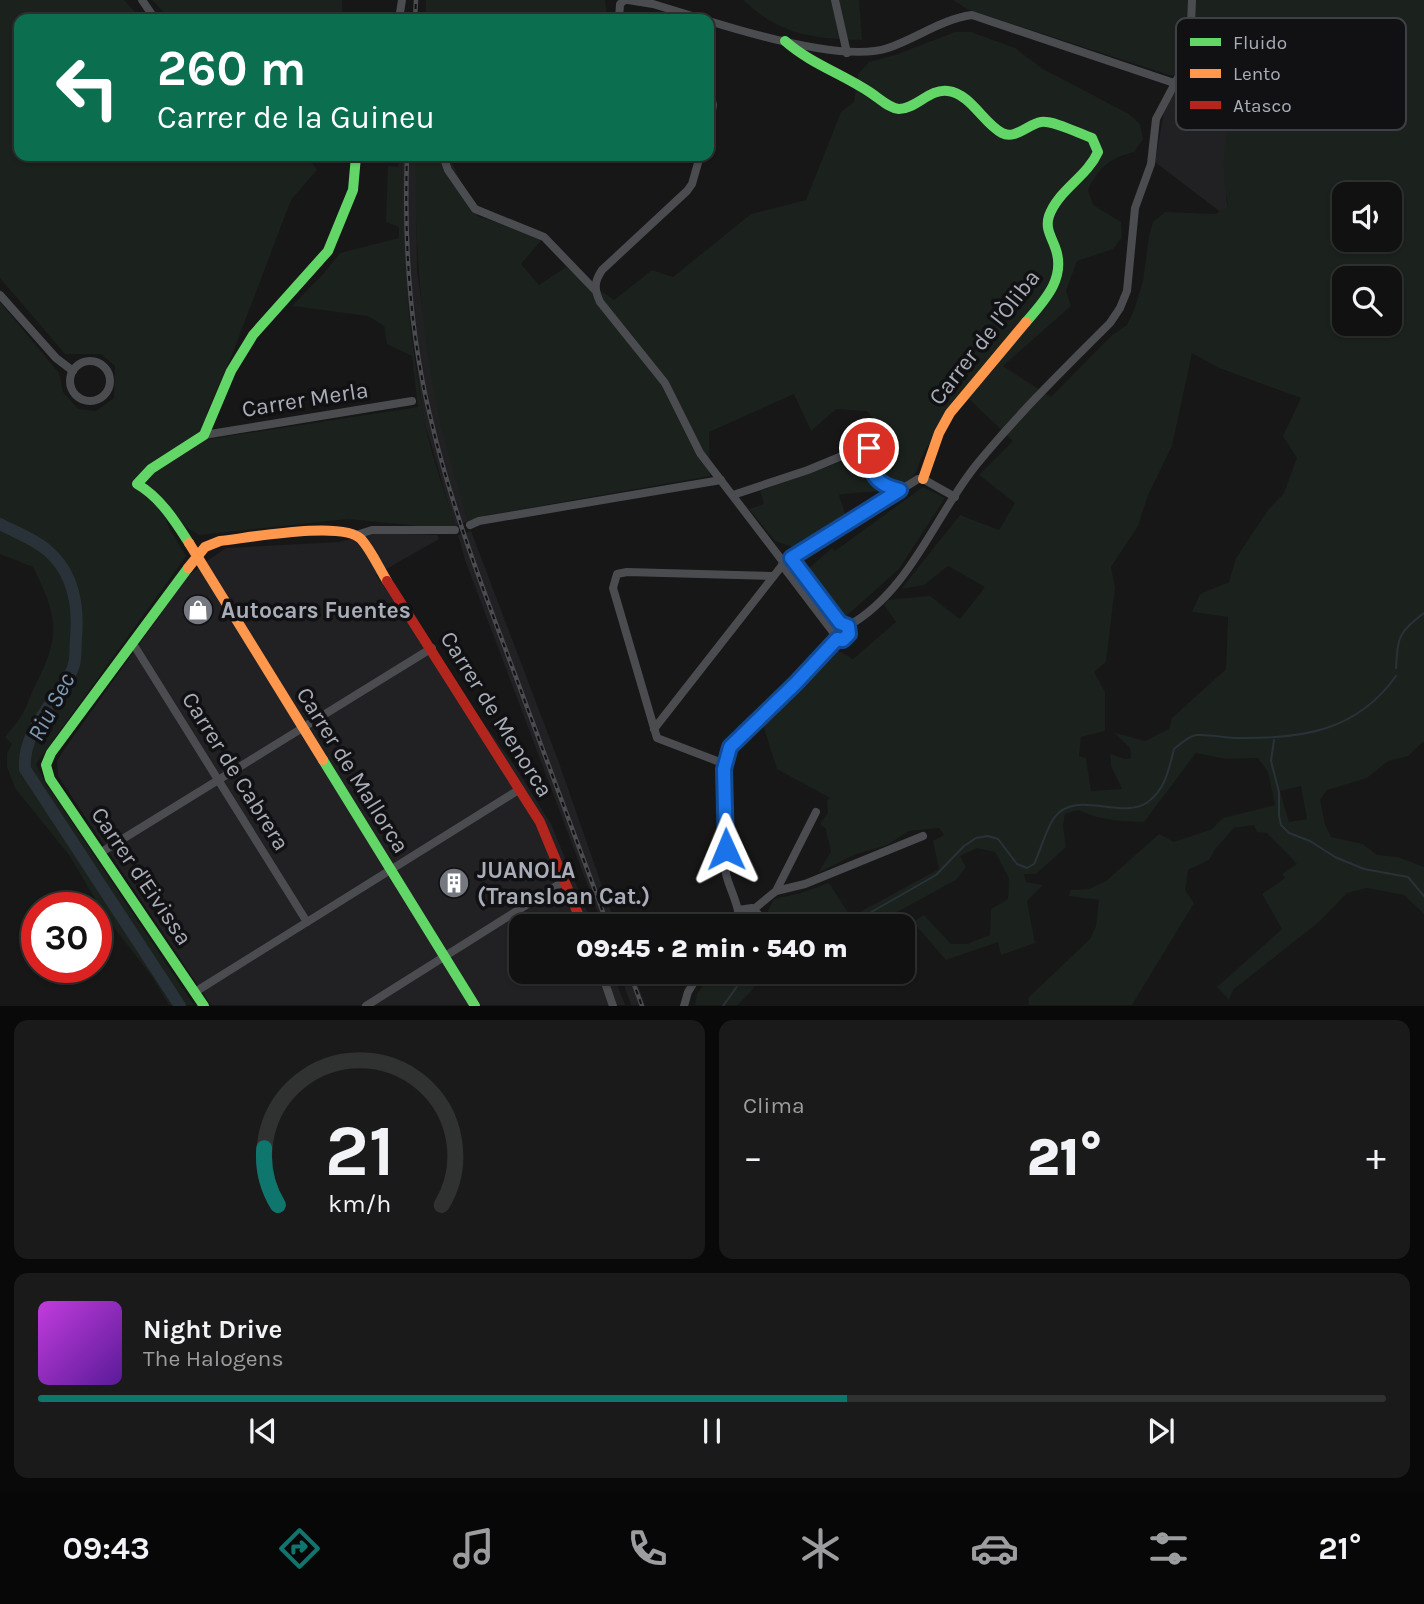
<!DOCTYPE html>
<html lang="es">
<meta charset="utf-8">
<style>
body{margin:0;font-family:Karla,sans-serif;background:#1a1a1a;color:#f1f3f6;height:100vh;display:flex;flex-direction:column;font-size:26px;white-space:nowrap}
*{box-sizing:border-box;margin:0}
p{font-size:23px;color:#9c9d9f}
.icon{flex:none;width:38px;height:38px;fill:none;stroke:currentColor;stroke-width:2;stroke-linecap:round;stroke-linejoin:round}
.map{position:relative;height:1006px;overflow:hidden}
.panel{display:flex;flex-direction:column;gap:14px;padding:14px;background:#090909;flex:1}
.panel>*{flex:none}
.banner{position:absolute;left:14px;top:14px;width:700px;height:147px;border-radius:14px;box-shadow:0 2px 5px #0004,0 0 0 2px #303131;background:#0b6e4f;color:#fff;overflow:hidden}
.tools{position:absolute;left:1332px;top:182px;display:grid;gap:14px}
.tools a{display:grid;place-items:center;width:70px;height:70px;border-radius:14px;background:#111;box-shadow:0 2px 5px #0004,0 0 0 2px #303131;font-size:35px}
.speed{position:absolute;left:21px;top:892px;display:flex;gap:14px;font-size:35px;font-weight:700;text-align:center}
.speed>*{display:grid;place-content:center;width:91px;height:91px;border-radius:50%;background:#111;box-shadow:0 2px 5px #0004,0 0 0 2px #303131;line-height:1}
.speed .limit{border:10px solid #d22;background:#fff;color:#111}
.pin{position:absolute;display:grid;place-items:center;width:60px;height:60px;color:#fff;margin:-30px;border:4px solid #fff;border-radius:50%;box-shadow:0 2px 7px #0007}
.me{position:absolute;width:77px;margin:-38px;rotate:359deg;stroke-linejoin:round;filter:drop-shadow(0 0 5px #0008)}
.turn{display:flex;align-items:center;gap:24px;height:147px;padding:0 28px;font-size:32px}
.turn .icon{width:91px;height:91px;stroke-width:2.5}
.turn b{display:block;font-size:49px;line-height:60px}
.big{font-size:52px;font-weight:800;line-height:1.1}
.panel .card{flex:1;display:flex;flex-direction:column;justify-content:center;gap:10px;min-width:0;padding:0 24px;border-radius:14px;background:#1a1a1a}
.panel .dial{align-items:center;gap:0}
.dial svg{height:182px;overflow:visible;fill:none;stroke:#303131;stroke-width:7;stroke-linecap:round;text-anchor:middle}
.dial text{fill:#f1f3f6;stroke:none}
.song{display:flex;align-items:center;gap:21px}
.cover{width:84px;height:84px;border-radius:10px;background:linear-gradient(135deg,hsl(290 70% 55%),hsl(270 70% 35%))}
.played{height:7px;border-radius:4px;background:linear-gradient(90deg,#0f766e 60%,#303131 60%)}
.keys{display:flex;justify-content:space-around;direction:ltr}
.heat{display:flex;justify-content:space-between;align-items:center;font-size:38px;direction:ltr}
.panel .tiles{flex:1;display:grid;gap:14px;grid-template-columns:1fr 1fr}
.card:last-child{grid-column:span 2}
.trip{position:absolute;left:509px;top:914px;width:406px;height:70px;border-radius:14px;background:#111;box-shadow:0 2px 5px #0004,0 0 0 2px #303131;font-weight:800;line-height:70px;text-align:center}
.dock{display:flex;height:112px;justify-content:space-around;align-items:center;background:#070707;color:#9c9d9f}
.dock .icon{width:49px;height:49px}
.dock .active{color:#0f766e}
.dock b{font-size:32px;color:#f1f3f6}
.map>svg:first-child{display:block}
.built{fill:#212124}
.green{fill:#1b211c;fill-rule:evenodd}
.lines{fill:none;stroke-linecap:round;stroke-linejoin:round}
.stream{stroke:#2a3239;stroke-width:2}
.river{stroke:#2a3239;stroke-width:12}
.street{stroke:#4b4c50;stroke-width:8}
.fast{stroke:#63d668;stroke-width:10}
.slow{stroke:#ff974d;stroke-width:10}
.jam{stroke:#b3261e;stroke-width:10}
.rail-casing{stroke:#4b4c4f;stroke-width:4.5}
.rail{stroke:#111113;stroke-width:2;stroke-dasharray:5;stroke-linecap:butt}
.route-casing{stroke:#114b97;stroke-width:18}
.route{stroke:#1a73e8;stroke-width:12}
.labels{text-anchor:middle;stroke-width:7;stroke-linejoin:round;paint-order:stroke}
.street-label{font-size:23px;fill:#a8adb8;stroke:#111113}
.poi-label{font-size:23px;font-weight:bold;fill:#a8adb8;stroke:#111113;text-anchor:start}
.water-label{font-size:24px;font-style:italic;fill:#7f9bb3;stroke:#111113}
.key{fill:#111113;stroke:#3e4045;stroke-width:2}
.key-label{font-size:19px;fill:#a8adb8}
</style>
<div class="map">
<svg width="1424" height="1006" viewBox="0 0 1424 1006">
<rect width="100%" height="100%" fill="#171717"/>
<g class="built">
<polygon points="1205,58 1241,63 1228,153 1226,198 1231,220 1155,162 1164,112 1177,86"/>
<polygon points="402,156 416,156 417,270 429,357 439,414 468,521 455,526 424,420 404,273 401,212"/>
<polygon points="471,531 558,760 616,926 603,926 465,560 458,535"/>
<polygon points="375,533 437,535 439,539 376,575 514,765 551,824 593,926 522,926 522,971 612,971 625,1005 211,1005 58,776 57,761 63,751 188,576 210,559 226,548 339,542"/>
<polygon points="619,971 633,971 645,1005 631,1005"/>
</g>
<g class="green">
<path d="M0,0H124L136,13L138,19H19V156H308L317,170L291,200L232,355L208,410L203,440L418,407L412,356L387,344L384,326L368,316L292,306L324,273L340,253L399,238V227L386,222L388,166L398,167L399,156H402C400,243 409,331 424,417C430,454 445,490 455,526L438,528L348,519L199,535L186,527L159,496L169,528L186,556L36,764L45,782L194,1005H169L151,975L108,920L69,855L15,788L7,767V753L12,744L5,737C11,729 20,720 24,711C28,704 29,697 33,690C60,637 60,621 33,567L0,554V302L59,373L63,392L78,409L96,411L114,398L115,366L101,354H65L0,278Z"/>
<polygon points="152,0 342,0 343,19 170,19"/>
<polygon points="426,0 605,0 607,19 425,19"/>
<path d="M743,0H859L862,40C811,38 782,36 743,0Z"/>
<path d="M953,0H1424V741L1408,756L1388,761L1367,778L1327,790L1320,800L1325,824L1331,837L1363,844L1377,855L1398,857L1424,867V914L1404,895L1367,888L1347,893L1320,921L1233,990L1229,1000L1217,987L1282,929L1262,894L1285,878L1282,874L1297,864L1267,833L1257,832L1254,825L1234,828L1216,848L1209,860L1188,870L1185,890L1194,903L1132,1005H1029L1028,998L1090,939L1096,926L1099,900L1069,896L1070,890L1089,889L1106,881L1159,834L1174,842L1212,829L1223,818L1275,805L1268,772L1258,758L1225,759L1196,753L1144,822C1122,821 1100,821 1079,810L1065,814L1063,825L1066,847L1036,874H1024L1026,882L1043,885L1027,901L1035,943L1001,955L998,942L946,960L913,922L924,915L951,944H967L990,935L991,909L1008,899L1009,878L995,852L977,848L960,856L966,867L956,880L886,918L865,926H760L774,899L801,893L829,883L851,917L939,869L933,841L944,835L939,828L909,831L887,845L856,854L818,873L831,852L826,829L820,824L828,813L827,800L830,798L777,769L762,722L836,649L853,659L896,622L884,605L888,600L930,596L960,619L985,587L948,566L924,585L901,589L960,515L999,530L1015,503L979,475L1013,441L969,399C954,413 939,432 926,449C914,467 924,473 898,487C883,494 857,491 839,495L847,519L795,548L775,541L749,509L764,504L760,491L865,453L875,454L891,442L867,411L836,409L811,431L794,394L709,432L710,476L488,515L468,521C458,485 446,449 438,412C421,326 414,244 416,156H449L477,216L544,237L521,264L539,285L566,267L614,300L652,270L673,277L751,214L806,200L841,112L854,102L858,74L869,62L898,54L955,32H971L1015,48L1043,69L1129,114L1140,124L1143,139L1134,152C1110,158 1099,167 1088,190L1093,205L1121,222L1122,237L1113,249L1077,261L1066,291L1071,306L1003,366L1051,397L1112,335L1127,325L1134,310L1143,281L1149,236L1153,222L1165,212L1215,214L1228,207C1224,184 1222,162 1226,140C1230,119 1238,100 1238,79L1227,68L1198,75H1169L967,9ZM1344,194H1390V240H1344ZM1344,278H1390V324H1344ZM1192,353L1219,368L1301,398L1283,436L1297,458L1284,493L1268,510L1236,558L1229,582L1200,594L1192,612L1228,617L1226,669L1172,718L1169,729L1145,741L1115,733L1130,748L1131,758L1125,759L1110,754L1111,766L1122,789L1091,791L1086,758L1079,756L1081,737L1105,731V692L1094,672L1106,662L1115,588L1111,567L1138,526L1148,495L1172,446ZM1301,786L1307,819L1289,822L1280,791Z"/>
<polygon points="923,487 945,498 899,569 844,618 807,570 832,548 835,551"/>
<polygon points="713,971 776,971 760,978 753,989 738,1005 695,1005 697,994"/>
</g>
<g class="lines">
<g class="stream">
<path d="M1396,668C1398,636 1398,633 1424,613"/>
<polyline points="1274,740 1271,761 1279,792 1279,816 1281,825 1289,833 1310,841 1335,857 1364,869 1408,877 1424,896"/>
<path d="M1149,801C1166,788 1169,768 1174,749C1180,744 1189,736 1196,735C1210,734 1225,738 1239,738C1302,739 1357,731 1396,676"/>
<path d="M847,926L936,875L964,846L976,838L988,836L998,839L1017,864L1027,868L1034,864C1041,850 1045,831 1054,818C1075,788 1122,821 1148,802"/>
<polyline points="723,1006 748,971"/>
</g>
<path class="river" d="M0,524C15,532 34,539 47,550C73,572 79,605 76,638C75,650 77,663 70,674C53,703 22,734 25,769L180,1006"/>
<g class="street">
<polyline points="142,0 155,19"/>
<polyline points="628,0 653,4 702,19"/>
<polyline points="835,0 847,53"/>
<polyline points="399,19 402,0"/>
<polyline points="619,19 620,4 625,0"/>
<path d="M709,21C751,34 847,62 888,48C917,38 942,19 972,15L1174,83"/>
<polyline points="709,87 713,105 709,127"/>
<polyline points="443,156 448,170 475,209 544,237 595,290"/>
<path d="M700,156L692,184L687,191L602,270C594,282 594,289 600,302L665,383L700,453L784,563"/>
<polyline points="0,295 56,358 73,371"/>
<circle cx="90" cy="381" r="20"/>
<polyline points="204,435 412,401"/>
<path d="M733,495L808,470L866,446C869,451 868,456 869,462C873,480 884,487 900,490"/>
<polyline points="470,525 479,521 721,480"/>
<polyline points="356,535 372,530 455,530"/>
<polyline points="791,558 840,623"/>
<polyline points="782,565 833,632"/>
<path d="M848,626C910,591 934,517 977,464C1018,414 1064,369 1110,323L1120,308L1127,291L1135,208L1151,164L1156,119L1182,70L1191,24L1192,0"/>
<path d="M837,639L843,640C849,638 851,632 848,626"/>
<polyline points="132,642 307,922"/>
<polyline points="654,729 784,563 918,479 923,479 955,497"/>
<polyline points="725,764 657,738 613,588 617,574 627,572 773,576"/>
<polyline points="100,853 432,648"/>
<polyline points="776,891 816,812"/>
<polyline points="754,909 776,891 805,884 923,836"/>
<polyline points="738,910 752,908 758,914 753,922 739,922"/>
<path d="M738,926C742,909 730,891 726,874V757L730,747L796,683L837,639"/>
<polyline points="601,971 613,1006"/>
<polyline points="195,992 520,789"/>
<polyline points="366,1006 566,880"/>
<polyline points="684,1006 688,992 701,971"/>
</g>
<g class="fast">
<path d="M785,41C811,64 843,74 871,93C880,99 889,108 899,109C916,109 930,88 948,91C971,94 983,123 1002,133C1015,140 1028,124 1041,122C1053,120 1080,134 1092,138L1098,152C1087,177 1058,190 1049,216C1045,228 1051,236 1055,247C1067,278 1044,301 1026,322"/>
<path d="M189,543C175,521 160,497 137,484L151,469L204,435L231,371L253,335L328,251L353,190L356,156"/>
<polyline points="188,568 51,753 46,765 50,779 204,1006"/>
<polyline points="323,760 475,1006"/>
</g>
<g class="slow">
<polyline points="923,479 939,433 950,413 1026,322"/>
<polyline points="189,543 323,760"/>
<path d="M188,568L205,547L220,541C248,538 343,520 361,539C371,550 379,568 387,581"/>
</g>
<polyline class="jam" points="387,581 540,822 583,926"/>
<g class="rail-casing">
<g id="rail">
<polyline points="415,19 416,0"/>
<path d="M407,156C404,243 410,335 431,420C451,506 483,589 514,672C545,756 577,841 608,926"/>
<polyline points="629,971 642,1006"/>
</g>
</g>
<use href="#rail" class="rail"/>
</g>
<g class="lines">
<g class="route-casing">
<path id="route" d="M726,849L724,769L730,747L796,683L837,639L843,640L849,634L848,626L840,623L791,558L900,490C876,485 868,473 869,448"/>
</g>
<use href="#route" class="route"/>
</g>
<defs>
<g id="shop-disc" transform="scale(1.575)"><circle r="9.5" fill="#757880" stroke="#111113"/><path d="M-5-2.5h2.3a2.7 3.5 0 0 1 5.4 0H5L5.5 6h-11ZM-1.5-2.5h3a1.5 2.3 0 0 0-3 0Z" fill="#fff"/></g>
<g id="building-disc" transform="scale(1.575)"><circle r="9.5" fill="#757880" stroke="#111113"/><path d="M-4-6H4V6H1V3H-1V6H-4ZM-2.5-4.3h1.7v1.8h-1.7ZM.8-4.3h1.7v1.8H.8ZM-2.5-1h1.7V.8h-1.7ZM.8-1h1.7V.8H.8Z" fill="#fff"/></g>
</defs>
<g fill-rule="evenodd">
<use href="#shop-disc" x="198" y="610"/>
<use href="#building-disc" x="454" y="883"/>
</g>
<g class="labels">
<g class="street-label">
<text transform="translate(984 337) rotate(-52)" y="8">Carrer de l'Òliba</text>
<text transform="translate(305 399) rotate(-9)" y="8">Carrer Merla</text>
<text transform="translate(497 714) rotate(58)" y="8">Carrer de Menorca</text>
<text transform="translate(353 770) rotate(58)" y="8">Carrer de Mallorca</text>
<text transform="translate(236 771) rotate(58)" y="8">Carrer de Cabrera</text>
<text transform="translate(142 876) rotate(56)" y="8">Carrer d'Eivissa</text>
</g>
<g class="poi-label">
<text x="221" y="618">Autocars Fuentes</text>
<text x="477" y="878">JUANOLA<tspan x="477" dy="26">(Transloan Cat.)</tspan></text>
</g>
<g class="water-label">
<text transform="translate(51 707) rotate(-62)" y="8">Riu Sec</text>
</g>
</g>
<rect x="1176" y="18" width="230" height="112" rx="10" class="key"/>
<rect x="1190" y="38" width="31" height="8" fill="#63d668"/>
<rect x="1190" y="69" width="31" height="9" fill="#ff974d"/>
<rect x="1190" y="101" width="31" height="8" fill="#b3261e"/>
<g class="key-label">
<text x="1233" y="49">Fluido</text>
<text x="1233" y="80">Lento</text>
<text x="1233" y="112">Atasco</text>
</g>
</svg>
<div class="tools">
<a><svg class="icon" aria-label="sound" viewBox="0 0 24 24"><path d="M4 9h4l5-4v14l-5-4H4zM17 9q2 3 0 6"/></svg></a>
<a><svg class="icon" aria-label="search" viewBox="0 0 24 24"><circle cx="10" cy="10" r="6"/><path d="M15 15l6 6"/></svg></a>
</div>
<div class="speed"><div class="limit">30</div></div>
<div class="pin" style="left:869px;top:448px;background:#d93025"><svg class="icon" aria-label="arrive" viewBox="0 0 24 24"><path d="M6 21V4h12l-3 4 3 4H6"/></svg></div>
<svg class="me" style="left:726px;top:849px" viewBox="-20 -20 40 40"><path d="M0-17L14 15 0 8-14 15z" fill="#1a73e8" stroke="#fff" stroke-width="4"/></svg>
<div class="trip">09:45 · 2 min · 540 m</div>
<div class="banner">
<div class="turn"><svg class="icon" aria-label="left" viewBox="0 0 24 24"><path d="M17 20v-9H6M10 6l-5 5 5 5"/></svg><div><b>260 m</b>Carrer de la Guineu</div></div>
</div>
</div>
<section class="panel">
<div class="tiles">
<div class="card dial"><svg viewBox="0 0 100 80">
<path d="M14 69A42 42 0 1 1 86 69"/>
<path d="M14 69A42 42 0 0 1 8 44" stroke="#0f766e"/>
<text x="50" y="56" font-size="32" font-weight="700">21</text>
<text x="50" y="72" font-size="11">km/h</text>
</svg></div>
<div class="card"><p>Clima</p>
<div class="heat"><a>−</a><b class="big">21°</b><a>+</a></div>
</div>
<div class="card">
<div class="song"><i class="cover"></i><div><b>Night Drive</b><p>The Halogens</p></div></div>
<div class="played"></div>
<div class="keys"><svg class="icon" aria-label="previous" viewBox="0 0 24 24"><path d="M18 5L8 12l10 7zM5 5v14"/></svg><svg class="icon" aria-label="pause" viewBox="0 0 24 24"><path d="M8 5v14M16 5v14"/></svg><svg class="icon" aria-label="next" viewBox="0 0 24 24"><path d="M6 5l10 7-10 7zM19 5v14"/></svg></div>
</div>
</div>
</section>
<nav class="dock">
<b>09:43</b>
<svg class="icon active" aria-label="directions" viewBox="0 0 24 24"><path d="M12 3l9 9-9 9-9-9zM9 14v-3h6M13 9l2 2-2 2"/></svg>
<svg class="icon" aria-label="music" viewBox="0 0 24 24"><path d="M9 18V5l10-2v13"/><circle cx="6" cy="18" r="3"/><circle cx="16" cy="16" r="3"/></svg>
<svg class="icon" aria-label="phone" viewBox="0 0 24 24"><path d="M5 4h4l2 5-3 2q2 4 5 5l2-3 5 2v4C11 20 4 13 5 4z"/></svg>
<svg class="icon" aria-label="climate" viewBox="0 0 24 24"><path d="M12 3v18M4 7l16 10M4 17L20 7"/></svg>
<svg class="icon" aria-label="car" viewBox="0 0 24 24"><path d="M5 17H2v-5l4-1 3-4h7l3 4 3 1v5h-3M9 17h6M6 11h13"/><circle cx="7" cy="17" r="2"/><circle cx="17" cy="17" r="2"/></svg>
<svg class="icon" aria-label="filters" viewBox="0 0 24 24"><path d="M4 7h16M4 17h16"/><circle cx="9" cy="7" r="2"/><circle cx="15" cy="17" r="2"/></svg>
<b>21°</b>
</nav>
